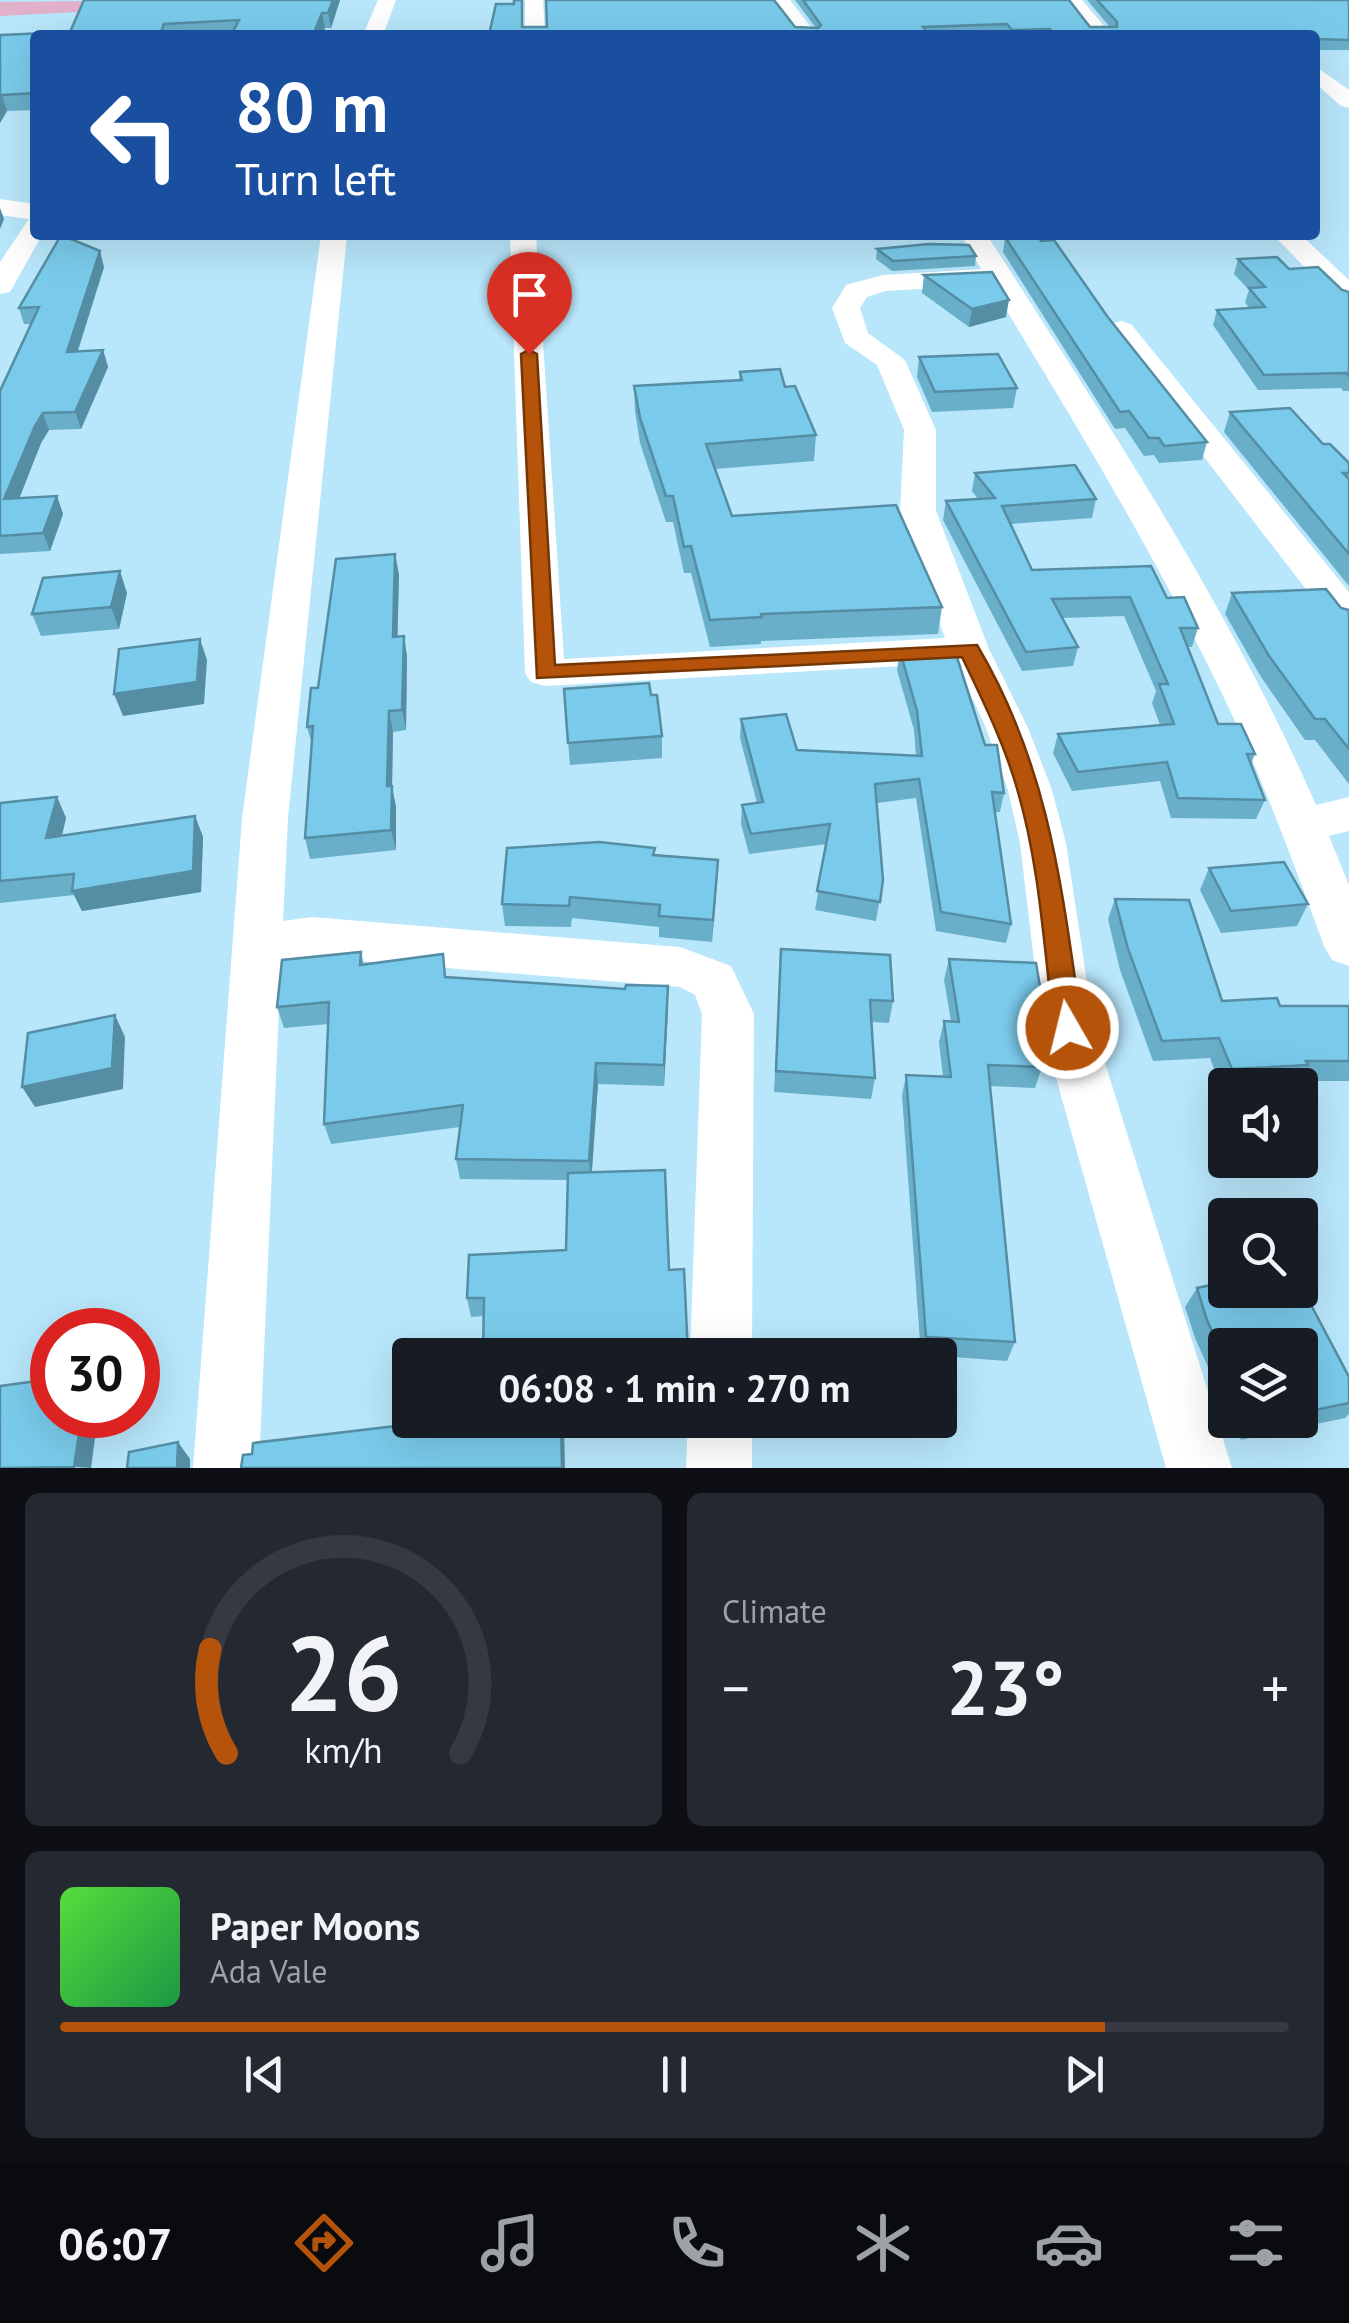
<!DOCTYPE html>
<meta charset="utf-8">
<style>
body{margin:0;font-family:"PT Sans",sans-serif;background:#242831;color:#f1f3f6;height:100vh;display:flex;flex-direction:column;font-size:38px;white-space:nowrap}
*{box-sizing:border-box;margin:0}
p{font-size:32px;color:#9ea1a6}
.icon{flex:none;width:55px;height:55px;fill:none;stroke:currentColor;stroke-width:2;stroke-linecap:round;stroke-linejoin:round}
.map{position:relative;height:1468px;overflow:hidden}
.drawer{display:flex;flex-direction:column;gap:25px;padding:25px;background:#0d0f14;flex:1}
.drawer>*{flex:none}
.hud{position:absolute;left:30px;top:30px;width:1290px;height:210px;border-radius:10px;box-shadow:0 10px 40px #0002;background:#1a4fa0;color:#fff;overflow:hidden}
.buttons{position:absolute;left:1208px;top:1068px;display:grid;gap:20px}
.buttons a{display:grid;place-items:center;width:110px;height:110px;border-radius:10px;background:#171b24;box-shadow:0 10px 40px #0002;font-size:50px}
.speed{position:absolute;left:30px;top:1308px;display:flex;gap:20px;font-size:50px;font-weight:700;text-align:center}
.speed>*{display:grid;place-content:center;width:130px;height:130px;border-radius:50%;background:#171b24;box-shadow:0 10px 40px #0002;line-height:1}
.speed .limit{border:15px solid #d22;background:#fff;color:#111}
.pin{position:absolute;display:grid;place-items:center;width:85px;height:85px;color:#fff;margin:-102px -42px;border-radius:50% 50% 50% 0;rotate:-45deg;box-shadow:0 0 10px #0007}
.pin .icon{rotate:45deg}
.me{position:absolute;width:110px;margin:-55px;rotate:352deg;stroke-linejoin:round;filter:drop-shadow(0 0 8px #0008)}
.turn{display:flex;align-items:center;gap:35px;height:210px;padding:0 40px;font-size:45px}
.turn .icon{width:130px;height:130px;stroke-width:2.5}
.turn b{display:block;font-size:70px;line-height:85px}
.big{font-size:75px;font-weight:700;line-height:1.1}
.drawer .tile{flex:1;display:flex;flex-direction:column;justify-content:center;gap:15px;min-width:0;padding:0 35px;border-radius:15px;background:#242831}
.drawer .dial{align-items:center;gap:0}
.dial svg{height:260px;overflow:visible;fill:none;stroke:#363941;stroke-width:7;stroke-linecap:round;text-anchor:middle}
.dial text{fill:#f1f3f6;stroke:none}
.song{display:flex;align-items:center;gap:30px}
.cover{width:120px;height:120px;border-radius:15px;background:linear-gradient(135deg,hsl(110 70% 55%),hsl(140 70% 35%))}
.played{height:10px;border-radius:5px;background:linear-gradient(90deg,#b45309 85%,#363941 85%)}
.keys{display:flex;justify-content:space-around;direction:ltr}
.heat{display:flex;justify-content:space-between;align-items:center;font-size:55px;direction:ltr}
.drawer .tiles{flex:1;display:grid;gap:25px;grid-template-columns:1fr 1fr}
.tile:last-child{grid-column:span 2}
.trip{position:absolute;left:392px;top:1338px;width:565px;height:100px;border-radius:10px;background:#171b24;box-shadow:0 10px 40px #0002;font-weight:700;line-height:100px;text-align:center}
.tab-bar{display:flex;height:160px;justify-content:space-around;align-items:center;background:#090b0e;color:#9ea1a6}
.tab-bar .icon{width:70px;height:70px}
.tab-bar .selected{color:#b45309}
.tab-bar b{font-size:45px;color:#f1f3f6}
.map>svg:first-child{display:block}
.lines{fill:none;stroke-linecap:round;stroke-linejoin:round}
.minor{fill:#fff;fill-rule:evenodd}
.major{fill:#e1b0cb;fill-rule:evenodd}
.wall{fill:#69afca}
.shaded-wall{fill:#558ea4}
.building{fill:#7acbeb;stroke:#558ea4;stroke-width:2.5}
.route{fill:#b45309;stroke:#753606;stroke-width:2.5}
</style>
<div class="map">
<svg width="1349" height="1468" viewBox="0 0 1349 1468">
<rect width="100%" height="100%" fill="#b8e6fa"/>
<g class="lines">
<g class="minor">
<polygon points="378,0 396,0 383,35 363,35"/>
<polygon points="525,0 543,0 545,35 525,35"/>
<polygon points="771,0 790,0 817,35 797,35"/>
<polygon points="1063,0 1082,0 1112,35 1091,35"/>
<polygon points="1315,66 1349,90 1349,108 1341,106 1315,83"/>
<polygon points="0,199 35,204 35,235 42,235 10,292 0,294 0,262 29,219 0,215"/>
<polygon points="321,235 347,235 288,818 283,921 312,917 680,947 731,966 754,1014 752,1355 690,1355 702,1014 695,995 680,987 312,957 281,961 259,1468 193,1468 242,818"/>
<path d="M510,235H536L564,659L945,638L900,511L904,430L877,365L845,343L832,308L846,285L883,275L981,269L961,235H987C1105,419 1228,604 1316,805L1349,797V831L1329,836L1349,885V966L1332,960L1324,946C1296,869 1268,793 1234,719C1164,569 1077,426 991,285L885,291L867,297L860,308L868,333L905,360L936,430V511L989,649L1028,728L1052,790L1066,843L1094,1028L1232,1468H1166L1042,1028L1020,843L1008,790L986,728L956,663L545,686L531,682L525,673Z"/>
<polygon points="1273,235 1301,235 1349,280 1349,305 1339,302"/>
<polygon points="1121,321 1131,324 1349,592 1349,630 1335,627 1111,336 1106,330 1111,324"/>
<polygon points="688,1420 752,1420 752,1468 686,1468"/>
</g>
<polygon class="major" points="184,0 172,7 0,16 0,2"/>
</g>
<g class="wall">
<polygon points="84,0 340,0 331,28 325,28 322,35 35,35 35,110 7,111 0,123 0,35 70,32"/>
<polygon points="795,0 1069,0 1090,27 1110,27 1087,0 1349,0 1349,50 1315,50 1315,35 489,35 514,4 522,27 795,27 816,28"/>
<polygon points="1005,237 1041,241 1107,316 1207,442 1202,460 1159,463 1154,455 1144,456 1125,428 1115,429 1003,252"/>
<polygon points="877,249 976,256 975,266 892,271 876,259"/>
<polygon points="1238,259 1289,269 1349,292 1349,391 1343,391 1341,388 1258,390 1213,325 1217,310 1249,308 1245,302 1249,290 1234,274"/>
<polygon points="104,267 78,351 103,350 108,367 81,429 49,430 41,443 19,498 57,496 63,514 50,551 0,554 0,391 31,324 24,324 19,308"/>
<polygon points="924,275 1006,317 969,327 922,293"/>
<polygon points="919,357 1017,388 1013,408 932,412 917,377"/>
<polygon points="740,372 785,387 816,435 814,461 715,469 732,516 942,607 938,634 761,641 761,644 710,647 691,573 684,573 673,522 666,522 640,443 635,411 634,386 739,380"/>
<polygon points="1230,412 1323,444 1349,463 1349,586 1224,432"/>
<polygon points="975,473 1096,499 1092,518 1010,524 1032,570 1167,598 1198,628 1192,647 1188,647 1218,724 1255,754 1251,764 1265,800 1256,819 1171,818 1160,781 1072,791 1053,753 1058,734 1160,725 1152,703 1156,691 1124,616 1062,618 1078,647 1073,666 1022,671 943,520 946,501 978,499 972,491"/>
<polygon points="395,554 399,575 397,636 404,636 407,657 406,730 393,732 392,787 396,807 396,850 310,859 305,838 312,744 307,727 318,688"/>
<polygon points="127,593 119,629 41,636 32,614"/>
<polygon points="1232,593 1349,610 1349,784 1315,740 1305,740 1261,677 1225,614"/>
<polygon points="900,651 985,745 1004,793 1000,812 995,812 1011,924 1006,943 936,931 916,798 877,803 883,880 876,921 815,910 827,844 749,854 741,824 742,805 757,803 740,738 741,719 797,750 916,756 914,730 897,670"/>
<polygon points="564,689 651,695 662,736 662,758 570,765"/>
<polygon points="57,797 66,818 62,836 195,816 203,837 201,892 82,911 74,895 0,903 0,803"/>
<polygon points="655,848 655,855 718,860 712,942 659,937 659,927 572,918 571,927 505,926 502,904"/>
<polygon points="1209,868 1308,904 1297,926 1221,933 1200,890"/>
<polygon points="1115,899 1222,1001 1280,1006 1349,1006 1349,1081 1298,1081 1294,1085 1225,1085 1225,1089 1222,1089 1210,1058 1153,1061 1120,970 1108,919"/>
<polygon points="781,949 893,1001 889,1023 872,1022 875,1078 871,1099 774,1092"/>
<polygon points="361,952 364,965 448,977 625,989 668,986 664,1086 598,1084 592,1172 665,1170 483,1316 471,1317 467,1298 566,1250 568,1180 460,1179 456,1159 460,1127 331,1144 324,1124 328,1024 284,1028 277,1007"/>
<polygon points="949,959 1044,1010 1037,1031 1035,1031 1042,1067 1035,1088 990,1086 1015,1342 1007,1361 940,1356 940,1355 921,1355 902,1096 906,1075 943,1077 939,1042 944,1021 951,1021 944,980"/>
<polygon points="1225,1282 1225,1290 1300,1290 1300,1284 1349,1377 1349,1414 1345,1418 1241,1440 1232,1420 1300,1420 1300,1345 1225,1345 1225,1405 1195,1338 1185,1307 1197,1288"/>
<polygon points="446,1420 686,1420 684,1422 564,1427"/>
</g>
<g class="shaded-wall">
<polygon points="333,0 340,0 331,28 328,13"/>
<polygon points="322,13 325,28 322,35 313,35"/>
<polygon points="2,95 7,111 0,123 0,97"/>
<polygon points="0,208 4,219 0,229"/>
<polygon points="100,251 104,267 72,368 67,352"/>
<polygon points="1009,300 1006,317 969,327 972,309"/>
<polygon points="103,350 108,367 81,429 75,412"/>
<polygon points="43,413 49,430 41,443 12,517 4,499 35,426"/>
<polygon points="57,496 63,514 50,551 43,533"/>
<polygon points="395,554 399,575 397,657 393,637"/>
<polygon points="120,571 127,593 119,629 111,607"/>
<polygon points="404,636 407,657 406,730 402,710"/>
<polygon points="200,639 207,660 204,704 123,716 114,694"/>
<polygon points="389,711 393,732 392,787 396,807 396,850 391,830 387,786"/>
<polygon points="57,797 66,818 56,859 46,838"/>
<polygon points="195,816 203,837 201,892 82,911 72,891"/>
<polygon points="718,860 717,882 712,942 713,920"/>
<polygon points="668,986 668,1008 664,1086 664,1065"/>
<polygon points="115,1015 125,1037 123,1089 35,1107 22,1087"/>
<polygon points="596,1063 598,1084 591,1181 589,1161"/>
<polygon points="82,1415 98,1415 91,1468 74,1467"/>
<polygon points="561,1420 563,1420 564,1427 565,1468 562,1468"/>
<polygon points="178,1442 190,1459 190,1468 177,1468"/>
</g>
<g class="building">
<polygon points="84,0 333,0 328,13 322,13 313,35 231,35 239,20 164,24 160,35 35,35 35,93 2,95 0,97 0,35 70,32"/>
<polygon points="514,0 522,0 522,27 547,27 546,0 774,0 795,27 818,28 821,25 803,0 1069,0 1090,27 1117,27 1117,22 1097,0 1349,0 1349,40 1315,39 1315,35 1055,35 1050,29 1012,30 1007,24 923,27 929,35 489,35 496,4 514,4"/>
<polygon points="61,235 100,251 67,352 103,350 75,412 43,413 35,426 4,499 57,496 43,533 0,536 0,391 39,307 19,308"/>
<polygon points="1037,235 1041,241 1054,240 1107,316 1207,442 1164,446 1159,438 1149,438 1129,411 1120,412 1005,237"/>
<polygon points="929,244 969,245 976,256 893,261 877,249"/>
<polygon points="1277,257 1289,269 1318,267 1342,290 1349,292 1349,376 1346,373 1264,375 1217,310 1265,307 1249,288 1265,287 1238,259"/>
<polygon points="992,272 1009,300 972,309 924,275"/>
<polygon points="998,354 1017,388 935,392 919,357"/>
<polygon points="780,369 785,387 795,386 816,435 706,444 732,516 896,505 942,607 761,614 762,617 710,620 691,546 684,547 673,496 666,496 640,418 634,386 742,380 740,372"/>
<polygon points="1290,408 1323,444 1330,444 1349,463 1349,473 1343,473 1349,479 1349,554 1230,412"/>
<polygon points="1075,465 1096,499 1002,506 1032,570 1151,566 1167,598 1184,597 1198,628 1180,628 1218,724 1241,724 1255,754 1247,754 1265,800 1178,798 1167,762 1078,772 1058,734 1174,724 1159,684 1168,684 1130,597 1052,599 1078,647 1026,652 946,501 995,498 975,473"/>
<polygon points="395,554 393,637 404,636 402,710 389,711 387,786 392,786 391,830 305,838 313,726 307,727 311,688 318,688 336,559"/>
<polygon points="120,571 111,607 32,614 43,578"/>
<polygon points="1326,589 1341,608 1349,610 1349,749 1325,719 1315,719 1269,656 1232,593"/>
<polygon points="200,639 197,682 114,694 119,649"/>
<polygon points="954,648 985,745 997,745 1004,793 992,792 1011,924 941,912 919,779 875,784 883,880 880,902 817,891 830,824 751,834 742,805 763,802 741,719 786,714 797,750 922,756 917,711 900,651"/>
<polygon points="649,683 651,695 657,695 662,736 568,743 564,689"/>
<polygon points="57,797 46,838 195,816 193,871 72,891 74,874 0,881 0,803"/>
<polygon points="599,842 655,848 653,855 718,860 713,920 659,916 660,905 570,897 569,906 502,904 507,848"/>
<polygon points="1284,862 1308,904 1231,911 1209,868"/>
<polygon points="1115,899 1189,900 1222,1001 1277,998 1280,1006 1349,1006 1349,1061 1306,1061 1308,1065 1232,1069 1219,1038 1162,1041 1128,949"/>
<polygon points="781,949 890,955 893,1001 870,1000 875,1078 776,1071"/>
<polygon points="361,952 360,965 443,954 445,977 625,989 626,985 668,986 664,1065 596,1063 589,1161 456,1159 463,1105 324,1124 329,1002 277,1007 282,960"/>
<polygon points="949,959 1036,963 1044,1010 1031,1009 1042,1067 988,1065 1015,1342 926,1337 906,1075 951,1077 944,1021 959,1022"/>
<polygon points="115,1015 112,1068 22,1087 28,1033"/>
<polygon points="665,1170 669,1270 684,1269 688,1355 483,1355 484,1298 467,1298 469,1255 566,1250 568,1173"/>
<polygon points="1225,1282 1225,1290 1300,1290 1300,1284 1349,1377 1349,1403 1300,1413 1300,1345 1225,1345 1225,1359 1207,1320 1197,1288"/>
<polygon points="52,1379 52,1415 82,1415 74,1467 0,1468 0,1386"/>
<polygon points="446,1420 561,1420 562,1468 241,1468 243,1455 252,1454 253,1443"/>
<polygon points="178,1442 177,1468 127,1468 129,1452"/>
</g>
<path class="route" d="M529,350L537,354L555,665L977,645C1050,768 1062,890 1082,1028L1078,1036L1068,1040L1058,1036L1054,1028C1044,949 1040,868 1018,792C1005,745 983,701 962,657L537,678L521,354Z"/>
</svg>
<div class="buttons">
<a><svg class="icon" aria-label="sound" viewBox="0 0 24 24"><path d="M4 9h4l5-4v14l-5-4H4zM17 9q2 3 0 6"/></svg></a>
<a><svg class="icon" aria-label="search" viewBox="0 0 24 24"><circle cx="10" cy="10" r="6"/><path d="M15 15l6 6"/></svg></a>
<a><svg class="icon" aria-label="layers" viewBox="0 0 24 24"><path d="M12 4l9 5-9 5-9-5zM3 14l9 5 9-5"/></svg></a>
</div>
<div class="speed"><div class="limit">30</div></div>
<div class="pin" style="left:529px;top:354px;background:#d93025"><svg class="icon" aria-label="arrive" viewBox="0 0 24 24"><path d="M6 21V4h12l-3 4 3 4H6"/></svg></div>
<svg class="me" style="left:1068px;top:1028px" viewBox="-20 -20 40 40"><circle r="17" fill="#b45309" stroke="#fff" stroke-width="3"/><path d="M0-11L8 9 0 5-8 9z" fill="#fff"/></svg>
<div class="trip">06:08 · 1 min · 270 m</div>
<div class="hud">
<div class="turn"><svg class="icon" aria-label="left" viewBox="0 0 24 24"><path d="M17 20v-9H6M10 6l-5 5 5 5"/></svg><div><b>80 m</b>Turn left</div></div>
</div>
</div>
<section class="drawer">
<div class="tiles">
<div class="tile dial"><svg viewBox="0 0 100 80">
<path d="M14 69A42 42 0 1 1 86 69"/>
<path d="M14 69A42 42 0 0 1 9 37" stroke="#b45309"/>
<text x="50" y="56" font-size="32" font-weight="700">26</text>
<text x="50" y="72" font-size="11">km/h</text>
</svg></div>
<div class="tile"><p>Climate</p>
<div class="heat"><a>−</a><b class="big">23°</b><a>+</a></div>
</div>
<div class="tile">
<div class="song"><i class="cover"></i><div><b>Paper Moons</b><p>Ada Vale</p></div></div>
<div class="played"></div>
<div class="keys"><svg class="icon" aria-label="previous" viewBox="0 0 24 24"><path d="M18 5L8 12l10 7zM5 5v14"/></svg><svg class="icon" aria-label="pause" viewBox="0 0 24 24"><path d="M8 5v14M16 5v14"/></svg><svg class="icon" aria-label="next" viewBox="0 0 24 24"><path d="M6 5l10 7-10 7zM19 5v14"/></svg></div>
</div>
</div>
</section>
<nav class="tab-bar">
<b>06:07</b>
<svg class="icon selected" aria-label="directions" viewBox="0 0 24 24"><path d="M12 3l9 9-9 9-9-9zM9 14v-3h6M13 9l2 2-2 2"/></svg>
<svg class="icon" aria-label="music" viewBox="0 0 24 24"><path d="M9 18V5l10-2v13"/><circle cx="6" cy="18" r="3"/><circle cx="16" cy="16" r="3"/></svg>
<svg class="icon" aria-label="phone" viewBox="0 0 24 24"><path d="M5 4h4l2 5-3 2q2 4 5 5l2-3 5 2v4C11 20 4 13 5 4z"/></svg>
<svg class="icon" aria-label="climate" viewBox="0 0 24 24"><path d="M12 3v18M4 7l16 10M4 17L20 7"/></svg>
<svg class="icon" aria-label="car" viewBox="0 0 24 24"><path d="M5 17H2v-5l4-1 3-4h7l3 4 3 1v5h-3M9 17h6M6 11h13"/><circle cx="7" cy="17" r="2"/><circle cx="17" cy="17" r="2"/></svg>
<svg class="icon" aria-label="filters" viewBox="0 0 24 24"><path d="M4 7h16M4 17h16"/><circle cx="9" cy="7" r="2"/><circle cx="15" cy="17" r="2"/></svg>
</nav>
